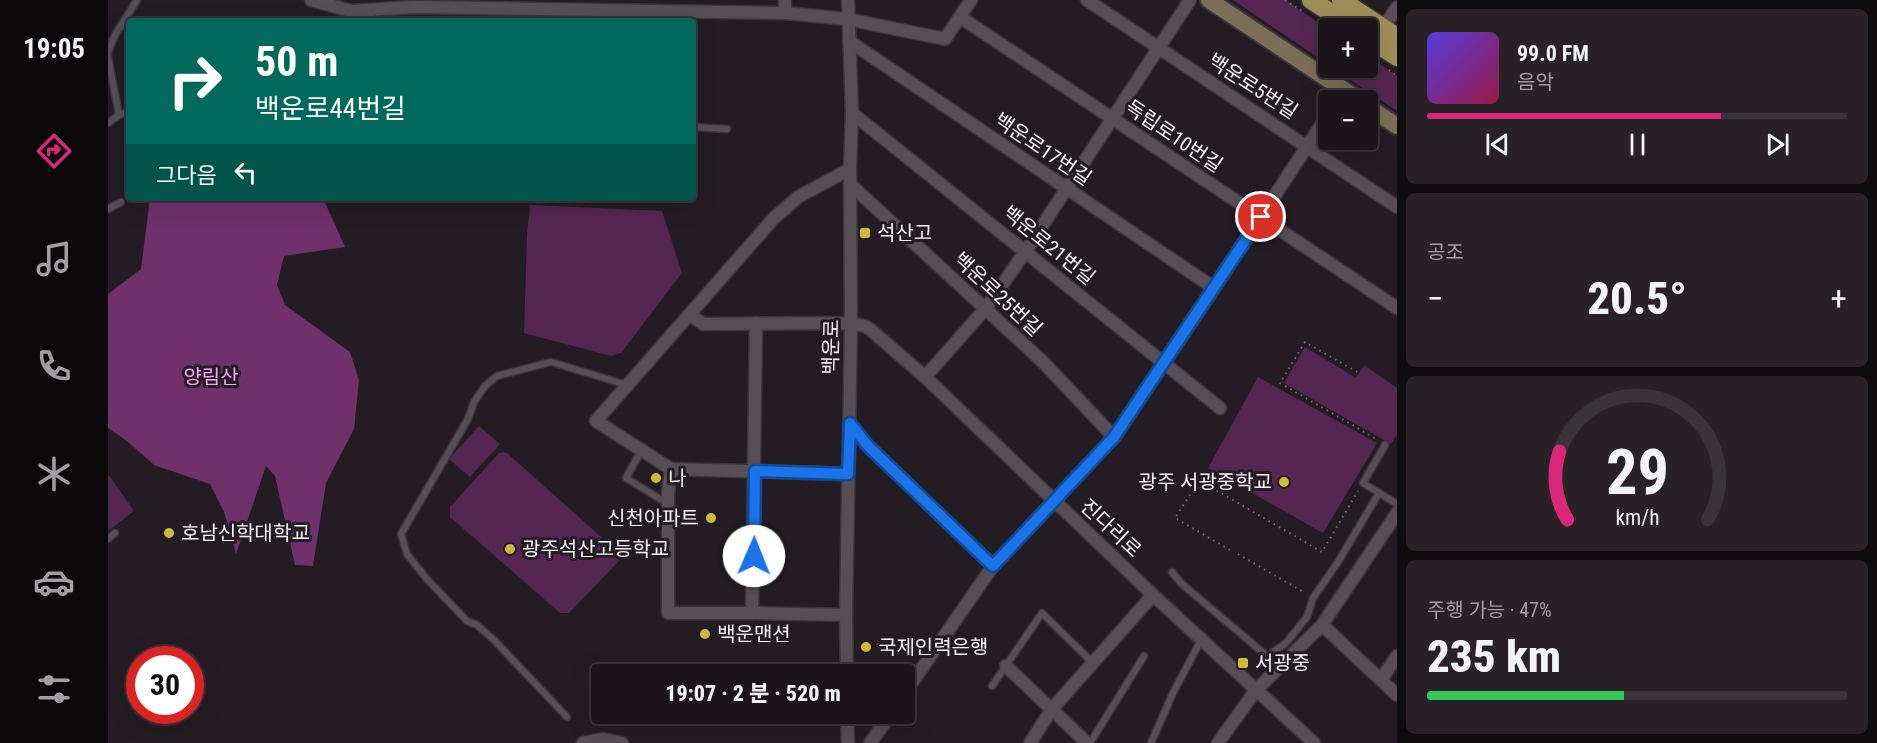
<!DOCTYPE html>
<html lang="ko">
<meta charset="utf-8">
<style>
body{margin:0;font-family:"Roboto Condensed","Noto Sans KR",sans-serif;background:#282227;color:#f1f3f6;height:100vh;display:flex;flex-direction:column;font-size:22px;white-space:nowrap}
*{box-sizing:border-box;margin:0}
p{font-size:20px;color:#a09fa2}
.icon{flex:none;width:33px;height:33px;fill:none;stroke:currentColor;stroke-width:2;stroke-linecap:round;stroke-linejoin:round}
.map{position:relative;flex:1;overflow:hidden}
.panel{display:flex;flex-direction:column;gap:9px;padding:9px;background:#0f0c0e;width:480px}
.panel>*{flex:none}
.banner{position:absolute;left:18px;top:18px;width:570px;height:183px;border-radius:6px;box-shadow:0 6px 24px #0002,0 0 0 2px #393439;background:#00695c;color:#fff;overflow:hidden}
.tools{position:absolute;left:1210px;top:18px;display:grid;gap:12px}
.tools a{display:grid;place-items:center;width:60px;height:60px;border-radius:6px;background:#1b151a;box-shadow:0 6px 24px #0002,0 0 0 2px #393439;font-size:30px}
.speed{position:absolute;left:18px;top:646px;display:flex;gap:12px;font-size:30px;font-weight:700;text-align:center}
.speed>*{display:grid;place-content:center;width:78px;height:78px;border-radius:50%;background:#1b151a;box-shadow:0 6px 24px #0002,0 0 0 2px #393439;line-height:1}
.speed .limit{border:9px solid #d22;background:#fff;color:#111}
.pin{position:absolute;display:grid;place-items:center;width:51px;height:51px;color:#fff;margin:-26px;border:3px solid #fff;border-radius:50%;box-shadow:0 2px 6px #0007}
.me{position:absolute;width:66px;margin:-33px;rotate:1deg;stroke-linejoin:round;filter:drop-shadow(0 0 4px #0008)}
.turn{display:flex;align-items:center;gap:21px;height:126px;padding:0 30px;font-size:27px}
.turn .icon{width:78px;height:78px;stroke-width:2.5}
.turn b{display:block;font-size:42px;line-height:51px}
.then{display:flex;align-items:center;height:57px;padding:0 30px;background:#0003;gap:12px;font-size:22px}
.big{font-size:45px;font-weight:800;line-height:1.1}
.panel .tile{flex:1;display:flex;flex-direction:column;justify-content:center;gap:9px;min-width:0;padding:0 21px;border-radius:9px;background:#282227}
.panel .dial{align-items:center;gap:0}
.dial svg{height:156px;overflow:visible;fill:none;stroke:#393439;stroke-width:7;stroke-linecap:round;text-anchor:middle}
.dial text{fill:#f1f3f6;stroke:none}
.song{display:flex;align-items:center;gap:18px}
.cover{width:72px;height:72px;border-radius:9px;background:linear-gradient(135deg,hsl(250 70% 55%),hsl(340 70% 35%))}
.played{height:6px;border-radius:3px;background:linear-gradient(90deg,#db2777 70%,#393439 70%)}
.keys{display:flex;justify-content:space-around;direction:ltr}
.heat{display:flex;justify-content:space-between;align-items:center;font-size:33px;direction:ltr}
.charge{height:9px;border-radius:4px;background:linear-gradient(90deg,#34c759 47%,#393439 0)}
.trip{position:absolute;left:483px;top:664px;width:324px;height:60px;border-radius:6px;background:#1b151a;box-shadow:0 6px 24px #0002,0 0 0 2px #393439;font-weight:800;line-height:60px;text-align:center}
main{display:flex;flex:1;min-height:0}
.dock{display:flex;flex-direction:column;width:108px;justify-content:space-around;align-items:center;background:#0b080a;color:#a09fa2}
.dock .icon{width:42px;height:42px}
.dock .on{color:#db2777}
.dock b{font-size:27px;color:#f1f3f6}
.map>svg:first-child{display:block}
.green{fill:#552652}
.forest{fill:#6f306b}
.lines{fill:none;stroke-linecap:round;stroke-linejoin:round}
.lane-casing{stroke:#3c363c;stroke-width:9}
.street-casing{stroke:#3c363c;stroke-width:15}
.secondary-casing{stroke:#3c363c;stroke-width:20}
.primary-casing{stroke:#3c363c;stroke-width:21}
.path{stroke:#746d73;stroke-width:2;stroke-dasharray:1.5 4.5;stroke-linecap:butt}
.lane{stroke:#584e56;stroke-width:6}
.street{stroke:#584e56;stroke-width:12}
.secondary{stroke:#7b6f56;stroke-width:16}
.primary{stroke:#9e8f56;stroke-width:18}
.route-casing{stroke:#114b97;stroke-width:15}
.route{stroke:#1a73e8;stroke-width:10}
.poi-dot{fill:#ceb938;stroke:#241c23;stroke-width:2}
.labels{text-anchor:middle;stroke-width:6;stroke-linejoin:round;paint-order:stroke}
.street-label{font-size:20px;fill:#f7f1f6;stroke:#241c23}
.poi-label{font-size:20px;fill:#f7f1f6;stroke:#241c23;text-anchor:start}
.park-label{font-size:20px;fill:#fea2f6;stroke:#241c23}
</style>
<main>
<nav class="dock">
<b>19:05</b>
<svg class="icon on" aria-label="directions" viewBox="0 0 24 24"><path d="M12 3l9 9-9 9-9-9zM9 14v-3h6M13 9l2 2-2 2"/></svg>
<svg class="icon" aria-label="music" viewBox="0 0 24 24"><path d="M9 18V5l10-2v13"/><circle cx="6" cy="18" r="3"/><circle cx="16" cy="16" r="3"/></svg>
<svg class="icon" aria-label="phone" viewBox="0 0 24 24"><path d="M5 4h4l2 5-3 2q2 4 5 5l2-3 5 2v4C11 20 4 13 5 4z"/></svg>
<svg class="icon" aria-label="climate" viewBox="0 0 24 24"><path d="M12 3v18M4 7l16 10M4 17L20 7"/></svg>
<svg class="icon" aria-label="car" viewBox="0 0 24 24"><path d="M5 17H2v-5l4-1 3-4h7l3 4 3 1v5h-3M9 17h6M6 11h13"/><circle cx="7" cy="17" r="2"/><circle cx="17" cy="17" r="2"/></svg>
<svg class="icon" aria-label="filters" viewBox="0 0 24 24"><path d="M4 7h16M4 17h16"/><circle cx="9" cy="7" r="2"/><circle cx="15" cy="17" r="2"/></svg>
</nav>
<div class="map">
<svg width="1289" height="743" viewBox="0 0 1289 743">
<rect width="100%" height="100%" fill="#241c23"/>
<g class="green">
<polygon points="1125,0 1177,0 1221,30 1221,65"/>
<polygon points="1260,56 1289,76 1289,111 1225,68 1260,68"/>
<polygon points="422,205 554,211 574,273 513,353 503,356 416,333 419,235"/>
<polygon points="1197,347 1248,378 1256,365 1289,388 1289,434 1283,444 1176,383"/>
<polygon points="1150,377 1269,443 1215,533 1100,468"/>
<polygon points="371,426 392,444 362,477 341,459"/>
<polygon points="395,452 399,453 509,551 511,561 461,613 452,613 342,517 342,507 390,454"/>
<polygon points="0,474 26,511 0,531"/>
</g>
<polygon class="forest" points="42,198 215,198 237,247 176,256 169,285 177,305 242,352 251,380 246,429 218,483 205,566 187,565 167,476 158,466 128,554 116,512 102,484 46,465 19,441 0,428 0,294 33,269"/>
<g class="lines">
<g class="lane-casing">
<g id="lane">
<polyline points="261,10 265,21"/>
<polyline points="0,52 7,35 29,0"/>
<polyline points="0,57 11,115"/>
<polyline points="0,123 11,115 21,111"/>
<polyline points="585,127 619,129"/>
<polyline points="0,209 13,202"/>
<polyline points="1277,445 1255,483 1289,504"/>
<polyline points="533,451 518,478 552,499"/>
<polyline points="0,539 7,533"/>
<polyline points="1064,572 1074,584 1159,656 1178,643 1199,617 1205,598 1230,562 1271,493"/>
<polyline points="884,686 934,613 985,663"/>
<polyline points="459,717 386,640 369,625 359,621 318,578 299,554 293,534 360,419 366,402 377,386 389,376 443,362 519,385"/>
<polyline points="982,743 1036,656"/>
<polyline points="1043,743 1065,693 1093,640"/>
</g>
</g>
<g class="street-casing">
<g id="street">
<polyline points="203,0 243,11 306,7 677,13 739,19 837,39 863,0"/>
<polyline points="979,0 1289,207"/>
<polyline points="677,13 677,0"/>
<polyline points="852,17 1289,308"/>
<polyline points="1272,33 1289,7"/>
<polyline points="741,41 1106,288"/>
<polyline points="744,113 1112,408"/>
<polyline points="743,185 934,361 1006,437"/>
<polyline points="582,315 595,324 743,323 757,326 763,330 817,377 1045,595 1206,743"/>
<polyline points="817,377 878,308 917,252 1082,0"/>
<polyline points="742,423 760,446 885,566"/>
<polyline points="563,469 560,493 560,613 644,613 738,615"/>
<polyline points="740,474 563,469 488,421 665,219 690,197 742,169"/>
<polyline points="644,613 648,323"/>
<polyline points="1214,625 1289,695"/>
<polyline points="898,666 979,743"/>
<polyline points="739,675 738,615 743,323 742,169 744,113 740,0"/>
<polyline points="1273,680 1289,656"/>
<polyline points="796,694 885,566 1007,436 1106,288 1221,113"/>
<polyline points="739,714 740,743"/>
<polyline points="475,743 495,739 514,743"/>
<polyline points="762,743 783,714"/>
<polyline points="922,743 944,709 1045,595"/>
<polyline points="1110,743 1148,690 1214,625 1289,513"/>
</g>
</g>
<g class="secondary-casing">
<g id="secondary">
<polyline points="1101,0 1251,100"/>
<polyline points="1260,107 1289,126"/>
</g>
</g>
<g class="primary-casing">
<g id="primary">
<polyline points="1203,0 1246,28"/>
<polyline points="1233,0 1289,37"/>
<polyline points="1260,38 1289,57"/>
</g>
</g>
<g class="path">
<polyline points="1177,0 1194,11"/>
<polyline points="1281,70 1289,76"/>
<polyline points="1249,372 1197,342 1172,383 1270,440"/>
<polyline points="1122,550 1067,518 1085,490 1094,482 1214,552 1250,491"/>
<polyline points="1130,554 1197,593"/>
</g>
<use href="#lane" class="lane"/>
<use href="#street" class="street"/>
<use href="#secondary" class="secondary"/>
<use href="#primary" class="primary"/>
</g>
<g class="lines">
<g class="route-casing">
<polyline id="route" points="646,556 647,471 740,474 742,423 760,446 885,566 1006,437 1153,217"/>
</g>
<use href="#route" class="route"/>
</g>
<g class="poi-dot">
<rect x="751" y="227" width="12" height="12" rx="3"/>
<circle cx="548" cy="478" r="6"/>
<circle cx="1176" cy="482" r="6"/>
<circle cx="603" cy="518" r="6"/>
<circle cx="61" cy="533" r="6"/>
<circle cx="402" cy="549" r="6"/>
<circle cx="597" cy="634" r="6"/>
<circle cx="758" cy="647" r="6"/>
<rect x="1129" y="657" width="12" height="12" rx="3"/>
</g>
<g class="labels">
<g class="street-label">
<text transform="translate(1145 86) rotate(33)" y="7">백운로5번길</text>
<text transform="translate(1066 136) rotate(34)" y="7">독립로10번길</text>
<text transform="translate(935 149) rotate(34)" y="7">백운로17번길</text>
<text transform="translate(941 245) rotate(39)" y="7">백운로21번길</text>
<text transform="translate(890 294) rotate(43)" y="7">백운로25번길</text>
<text transform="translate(723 347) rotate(-89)" y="7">백운로</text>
<text transform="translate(1003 528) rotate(43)" y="7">진다리로</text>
</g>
<g class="poi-label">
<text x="769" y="240">석산고</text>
<text x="560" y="485">나</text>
<text x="1164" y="489" text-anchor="end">광주 서광중학교</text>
<text x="591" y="525" text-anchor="end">신천아파트</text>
<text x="73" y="540">호남신학대학교</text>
<text x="414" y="556">광주석산고등학교</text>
<text x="609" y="641">백운맨션</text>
<text x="770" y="654">국제인력은행</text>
<text x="1147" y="670">서광중</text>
</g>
<g class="park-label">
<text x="103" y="384">양림산</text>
</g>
</g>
</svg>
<div class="tools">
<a>+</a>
<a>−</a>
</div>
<div class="speed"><div class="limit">30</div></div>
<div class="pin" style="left:1153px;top:217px;background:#d93025"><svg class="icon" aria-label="arrive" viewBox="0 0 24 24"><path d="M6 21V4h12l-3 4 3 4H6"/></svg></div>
<svg class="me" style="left:646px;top:556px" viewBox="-20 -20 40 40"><circle r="19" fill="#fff"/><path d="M0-13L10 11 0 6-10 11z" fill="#1a73e8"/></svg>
<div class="trip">19:07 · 2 분 · 520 m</div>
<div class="banner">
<div class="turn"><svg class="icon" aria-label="right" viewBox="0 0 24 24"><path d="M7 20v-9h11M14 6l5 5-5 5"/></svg><div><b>50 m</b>백운로44번길</div></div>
<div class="then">그다음<svg class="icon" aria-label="left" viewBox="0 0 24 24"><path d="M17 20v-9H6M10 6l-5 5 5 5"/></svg></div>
</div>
</div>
<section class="panel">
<div class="tile">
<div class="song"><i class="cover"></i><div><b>99.0 FM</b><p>음악</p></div></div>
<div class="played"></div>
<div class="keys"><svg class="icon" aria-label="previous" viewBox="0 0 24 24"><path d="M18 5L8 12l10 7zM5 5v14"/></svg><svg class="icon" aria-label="pause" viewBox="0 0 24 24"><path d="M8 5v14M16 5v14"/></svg><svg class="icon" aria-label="next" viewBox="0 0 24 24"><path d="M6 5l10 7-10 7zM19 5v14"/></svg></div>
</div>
<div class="tile"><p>공조</p>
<div class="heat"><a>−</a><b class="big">20.5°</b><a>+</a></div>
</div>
<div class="tile dial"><svg viewBox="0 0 100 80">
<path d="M14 69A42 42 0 1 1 86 69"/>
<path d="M14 69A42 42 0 0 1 10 34" stroke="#db2777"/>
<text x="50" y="56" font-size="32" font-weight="700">29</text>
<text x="50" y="72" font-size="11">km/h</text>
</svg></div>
<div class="tile"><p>주행 가능 · 47%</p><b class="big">235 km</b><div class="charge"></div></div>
</section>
</main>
